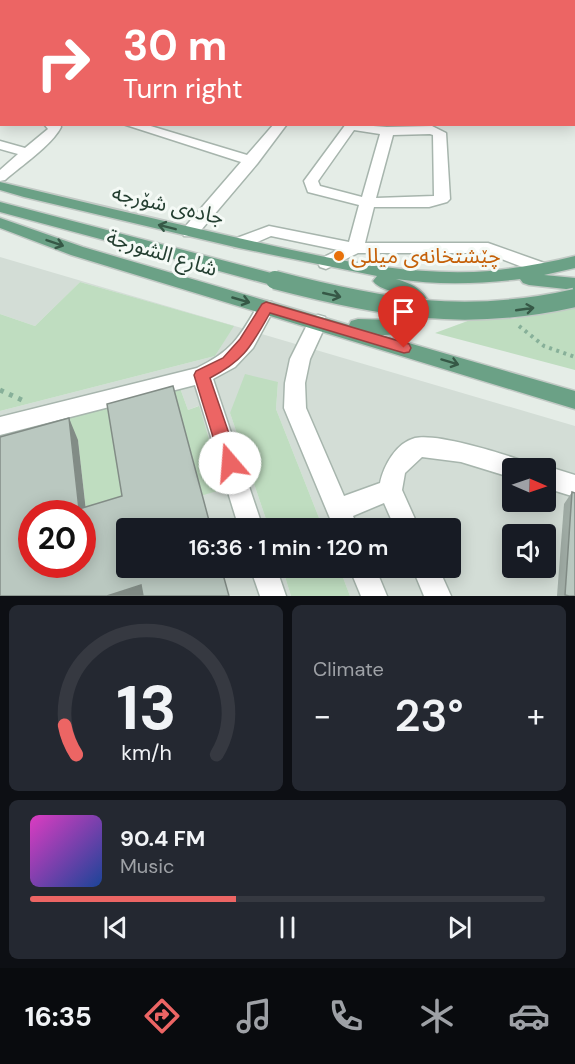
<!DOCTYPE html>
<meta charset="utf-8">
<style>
body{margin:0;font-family:"DM Sans","Noto Sans Arabic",sans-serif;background:#242831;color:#f1f3f6;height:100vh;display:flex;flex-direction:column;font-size:22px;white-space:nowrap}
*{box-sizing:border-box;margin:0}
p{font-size:20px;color:#9ea1a6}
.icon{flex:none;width:33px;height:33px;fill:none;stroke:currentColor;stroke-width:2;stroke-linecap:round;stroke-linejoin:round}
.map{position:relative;height:596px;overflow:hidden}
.sheet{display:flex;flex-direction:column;gap:9px;padding:9px;background:#0d0f14;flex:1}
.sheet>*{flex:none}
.guide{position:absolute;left:0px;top:0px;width:576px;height:126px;box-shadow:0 3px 15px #0003;background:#ec6564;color:#fff;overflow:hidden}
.needle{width:39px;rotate:92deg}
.controls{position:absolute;left:502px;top:458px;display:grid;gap:12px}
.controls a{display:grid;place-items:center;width:54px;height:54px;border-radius:6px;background:#171b24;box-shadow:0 3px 15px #0003;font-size:30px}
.speed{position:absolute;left:18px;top:500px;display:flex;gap:12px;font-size:30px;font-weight:700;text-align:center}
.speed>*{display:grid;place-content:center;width:78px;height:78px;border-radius:50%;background:#171b24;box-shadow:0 3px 15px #0003;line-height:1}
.speed .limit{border:9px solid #d22;background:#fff;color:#111}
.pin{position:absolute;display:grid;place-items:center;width:51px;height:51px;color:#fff;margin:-62px -26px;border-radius:50% 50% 50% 0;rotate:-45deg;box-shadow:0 0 6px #0007}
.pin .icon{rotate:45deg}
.me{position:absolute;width:66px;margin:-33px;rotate:342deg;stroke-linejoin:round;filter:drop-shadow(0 0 4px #0008)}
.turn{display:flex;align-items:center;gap:21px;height:126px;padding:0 24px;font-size:27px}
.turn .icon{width:78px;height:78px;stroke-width:2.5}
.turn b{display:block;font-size:42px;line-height:51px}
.big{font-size:45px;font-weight:600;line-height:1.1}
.sheet .tile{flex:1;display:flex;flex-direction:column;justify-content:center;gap:9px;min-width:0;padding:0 21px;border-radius:9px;background:#242831}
.sheet .dial{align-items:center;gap:0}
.dial svg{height:156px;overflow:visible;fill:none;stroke:#363941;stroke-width:7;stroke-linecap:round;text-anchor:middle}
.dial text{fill:#f1f3f6;stroke:none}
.song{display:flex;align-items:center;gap:18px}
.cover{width:72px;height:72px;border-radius:9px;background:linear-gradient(135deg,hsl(310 70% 55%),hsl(220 70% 35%))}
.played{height:6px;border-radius:3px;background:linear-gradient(90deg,#ec6564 40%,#363941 40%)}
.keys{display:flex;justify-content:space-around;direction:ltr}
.heat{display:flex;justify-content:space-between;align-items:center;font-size:33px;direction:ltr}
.sheet .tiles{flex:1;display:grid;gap:9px;grid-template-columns:1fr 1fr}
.tile:last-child{grid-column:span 2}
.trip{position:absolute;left:116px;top:518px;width:345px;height:60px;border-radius:6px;background:#171b24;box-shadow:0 3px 15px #0003;font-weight:600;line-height:60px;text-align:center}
.dock{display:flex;height:96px;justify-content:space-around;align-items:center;background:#090b0e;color:#9ea1a6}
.dock .icon{width:42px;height:42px}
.dock .selected{color:#ec6564}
.dock b{font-size:27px;color:#f1f3f6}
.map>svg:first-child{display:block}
.built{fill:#d3ddd6;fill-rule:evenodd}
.green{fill:#bfddc0}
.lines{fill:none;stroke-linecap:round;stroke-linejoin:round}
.minor-casing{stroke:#a7b5ad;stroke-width:3}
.major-casing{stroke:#c2c9c5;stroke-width:3}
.path-far1{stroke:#87b099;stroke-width:4;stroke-dasharray:3 4.5;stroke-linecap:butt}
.path{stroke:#87b099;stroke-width:5;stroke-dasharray:4 6;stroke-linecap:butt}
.minor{fill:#fff;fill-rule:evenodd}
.major{fill:#6ba186;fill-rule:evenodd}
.major-bridge-casing{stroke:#c2c9c5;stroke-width:21;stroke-linecap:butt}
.major-bridge{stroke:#6ba186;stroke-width:18}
.wall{fill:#a0aca5}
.shaded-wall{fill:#828c86}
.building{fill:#bac8c0;stroke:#828c86;stroke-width:1.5;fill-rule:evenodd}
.oneway{stroke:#365846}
.route{fill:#ec6564;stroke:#994241;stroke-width:1.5}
.food-dot{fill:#e8710a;stroke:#f5faf6;stroke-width:2}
.labels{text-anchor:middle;stroke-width:6;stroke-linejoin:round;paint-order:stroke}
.street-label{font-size:21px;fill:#243f31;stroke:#f5faf6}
.food-label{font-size:21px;fill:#c56008;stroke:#f5faf6;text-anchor:start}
</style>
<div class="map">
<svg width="575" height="596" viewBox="0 0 575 596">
<rect width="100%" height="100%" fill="#e5ede7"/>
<path class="built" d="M0,257L575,426V596H350L339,567H450V528H323L276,409L278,382L230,413L269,528H126V567H282L291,596H0V461L78,440L88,529L201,496L198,406L188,410L180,388L0,437V411L215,356L233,326L80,282L35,326L0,314ZM513,468H546V501H513ZM32,513H82V564H32ZM513,534H546V567H513Z"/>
<g class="green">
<polygon points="80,282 234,326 215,356 0,411 0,314 35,326"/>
<polygon points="575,307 575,370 435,333 473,319 512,319"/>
<polygon points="245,374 278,382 276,409 323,528 269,528 230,413"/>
<polygon points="180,388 188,410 199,406 224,489 88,529 78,440 0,461 0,437"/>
<polygon points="282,567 339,567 350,596 291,596"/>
</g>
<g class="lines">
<g class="minor-casing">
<g id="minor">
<polygon points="4,0 15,0 3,2"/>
<polygon points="39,0 54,0 38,2"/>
<polygon points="160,0 174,0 159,2"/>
<polygon points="265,0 280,0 264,2"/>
<polygon points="319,0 332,0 318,2"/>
<polygon points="444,0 460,0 443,2"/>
<polygon points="469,0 481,0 482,2 471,2"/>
<rect x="574" y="23" width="1" height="6"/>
<polygon points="0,38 2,38 0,45"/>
<rect x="0" y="78" width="2" height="6"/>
<rect x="574" y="88" width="1" height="8"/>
<path d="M44,124H60L61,127C52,145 21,166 5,180L0,181V170L18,154L0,149V141L25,148L48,129Z"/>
<polygon points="123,124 144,124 247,155 274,124 287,124 257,164 196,236 184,236 182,232 184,228 241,162"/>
<path d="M346,124L387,127L432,126L446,133L450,199L447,202L429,207H374L365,243H488L550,265L553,269L550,273H538L486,253H358L326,269L320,267L318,263L320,259L338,250L271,236L246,247H234L232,243L234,239L269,226L349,242L359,205L308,192L304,181ZM354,130L380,134L362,197L320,186L318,181ZM430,134L433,135L434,196L376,198L393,135Z"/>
<path d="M266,301L272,302L275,307L253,348L235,367L213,379L263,528H239L195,385L0,435V417L197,368C234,350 240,336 260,302Z"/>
<path d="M318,315L325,317L327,322L310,359L305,383L306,408L344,496L380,483C384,465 396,443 415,438C437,433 501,453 523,461L527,468H513V478L461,462L422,457L405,473L402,490L419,528H395L384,503L353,516L358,528H334L284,408L285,383L290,359L311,317Z"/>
<polygon points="546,466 575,475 575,497 546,488 546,468 542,468"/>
<polygon points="250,567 276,567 286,596 260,596"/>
<polygon points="349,567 375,567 387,596 361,596"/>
<polygon points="412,567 438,567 451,596 424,596"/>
</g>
</g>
<g class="major-casing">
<g id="major">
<path d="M0,182C75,200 150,218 225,235C311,254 402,278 490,271C519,268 547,263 575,256V268L544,275L575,278V290L529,285L523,283L520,279C479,284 437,285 396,279C414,284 428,292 432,312C421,330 401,335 381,335L575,391V409L71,255L0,228V218L83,247L349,325L351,321L358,319L393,320L404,318L414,311C410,288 383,295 373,281L377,276L239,248L24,197L0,190Z"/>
<polygon points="0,202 275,274 281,276 284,280 281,284 275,286 0,212"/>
</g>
</g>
<polyline class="path-far1" points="519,326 544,346 575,357"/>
<polyline class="path" points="0,390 24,401"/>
<use href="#minor" class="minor"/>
<use href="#major" class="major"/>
<g class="major-bridge-casing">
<path id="major-bridge" d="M275,280C382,308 465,323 575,298"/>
</g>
<use href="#major-bridge" class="major-bridge"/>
</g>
<polygon class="wall" points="572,492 575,596 557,596 564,504"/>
<g class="shaded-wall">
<polygon points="69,418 78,440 88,529 79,509"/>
<polygon points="141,585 146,596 107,596"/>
</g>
<g class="building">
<rect x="574" y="31" width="1" height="43"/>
<path d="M173,386L211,528H126V567H221L229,596H143L141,585L107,596H0V437L69,418L79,509L122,496L107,404ZM32,513H82V564H32Z"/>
<polygon points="572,492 575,493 575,596 569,596 565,595"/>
</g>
<defs><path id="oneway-shaft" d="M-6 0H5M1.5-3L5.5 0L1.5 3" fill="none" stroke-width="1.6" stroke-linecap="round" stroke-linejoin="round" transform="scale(1.5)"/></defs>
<g class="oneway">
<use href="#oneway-shaft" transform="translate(167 227) rotate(-166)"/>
<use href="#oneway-shaft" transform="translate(55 243) rotate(19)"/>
<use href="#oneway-shaft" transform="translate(332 295) rotate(13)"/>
<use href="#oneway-shaft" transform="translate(241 300) rotate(16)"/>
<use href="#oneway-shaft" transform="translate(525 309) rotate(-8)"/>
<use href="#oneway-shaft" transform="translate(450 362) rotate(17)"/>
</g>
<path class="route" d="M266,302L409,344L411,348L409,352L404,353L270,313C251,346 245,360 210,378L239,463L236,468L230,470L224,468L221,463L194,375L196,371L223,358L240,339L262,304Z"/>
<circle class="food-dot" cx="339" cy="256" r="6"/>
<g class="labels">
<g class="street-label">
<text transform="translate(168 205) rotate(13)" y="7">جادەی شۆرجە</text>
<text transform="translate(162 253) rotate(17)" y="7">شارع الشورجة</text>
</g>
<g class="food-label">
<text x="351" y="263">چێشتخانەی میللی</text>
</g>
</g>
</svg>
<div class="controls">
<a><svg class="needle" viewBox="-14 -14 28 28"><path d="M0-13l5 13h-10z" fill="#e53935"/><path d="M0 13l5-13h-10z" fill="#9ea1a6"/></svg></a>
<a><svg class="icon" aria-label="sound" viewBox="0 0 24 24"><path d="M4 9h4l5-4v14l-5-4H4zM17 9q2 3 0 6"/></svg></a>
</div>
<div class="speed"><div class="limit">20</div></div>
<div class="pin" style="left:404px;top:348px;background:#d93025"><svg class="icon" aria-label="arrive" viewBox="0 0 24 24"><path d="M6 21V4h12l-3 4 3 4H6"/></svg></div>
<svg class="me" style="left:230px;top:463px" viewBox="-20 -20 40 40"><circle r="19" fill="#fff"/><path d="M0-13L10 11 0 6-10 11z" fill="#ec6564"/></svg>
<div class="trip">16:36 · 1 min · 120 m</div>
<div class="guide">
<div class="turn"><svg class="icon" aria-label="right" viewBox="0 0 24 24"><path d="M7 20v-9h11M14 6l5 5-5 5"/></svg><div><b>30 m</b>Turn right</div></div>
</div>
</div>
<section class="sheet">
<div class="tiles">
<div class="tile dial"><svg viewBox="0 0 100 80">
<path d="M14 69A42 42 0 1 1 86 69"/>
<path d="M14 69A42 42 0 0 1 8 54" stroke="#ec6564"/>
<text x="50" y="56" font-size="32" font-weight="700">13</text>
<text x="50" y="72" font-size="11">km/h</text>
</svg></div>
<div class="tile"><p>Climate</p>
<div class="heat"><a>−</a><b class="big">23°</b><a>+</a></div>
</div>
<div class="tile">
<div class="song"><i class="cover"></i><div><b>90.4 FM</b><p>Music</p></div></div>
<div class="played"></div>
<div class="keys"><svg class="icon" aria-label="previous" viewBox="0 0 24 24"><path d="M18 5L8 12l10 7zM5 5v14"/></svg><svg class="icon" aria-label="pause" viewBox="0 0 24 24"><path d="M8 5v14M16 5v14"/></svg><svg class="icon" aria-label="next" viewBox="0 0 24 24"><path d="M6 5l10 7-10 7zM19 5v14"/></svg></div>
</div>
</div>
</section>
<nav class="dock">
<b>16:35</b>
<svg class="icon selected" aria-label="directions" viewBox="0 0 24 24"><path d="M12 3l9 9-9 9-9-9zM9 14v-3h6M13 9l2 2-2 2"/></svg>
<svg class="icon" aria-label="music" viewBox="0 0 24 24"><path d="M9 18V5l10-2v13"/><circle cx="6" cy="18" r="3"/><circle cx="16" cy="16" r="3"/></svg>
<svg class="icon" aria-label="phone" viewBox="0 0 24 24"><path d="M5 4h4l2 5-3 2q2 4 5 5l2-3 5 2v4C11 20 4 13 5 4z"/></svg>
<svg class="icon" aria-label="climate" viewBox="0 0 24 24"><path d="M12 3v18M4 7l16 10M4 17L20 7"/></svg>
<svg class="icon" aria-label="car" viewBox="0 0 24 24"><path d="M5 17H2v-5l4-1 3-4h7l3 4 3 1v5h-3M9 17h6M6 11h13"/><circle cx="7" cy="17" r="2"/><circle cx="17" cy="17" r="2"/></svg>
</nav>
